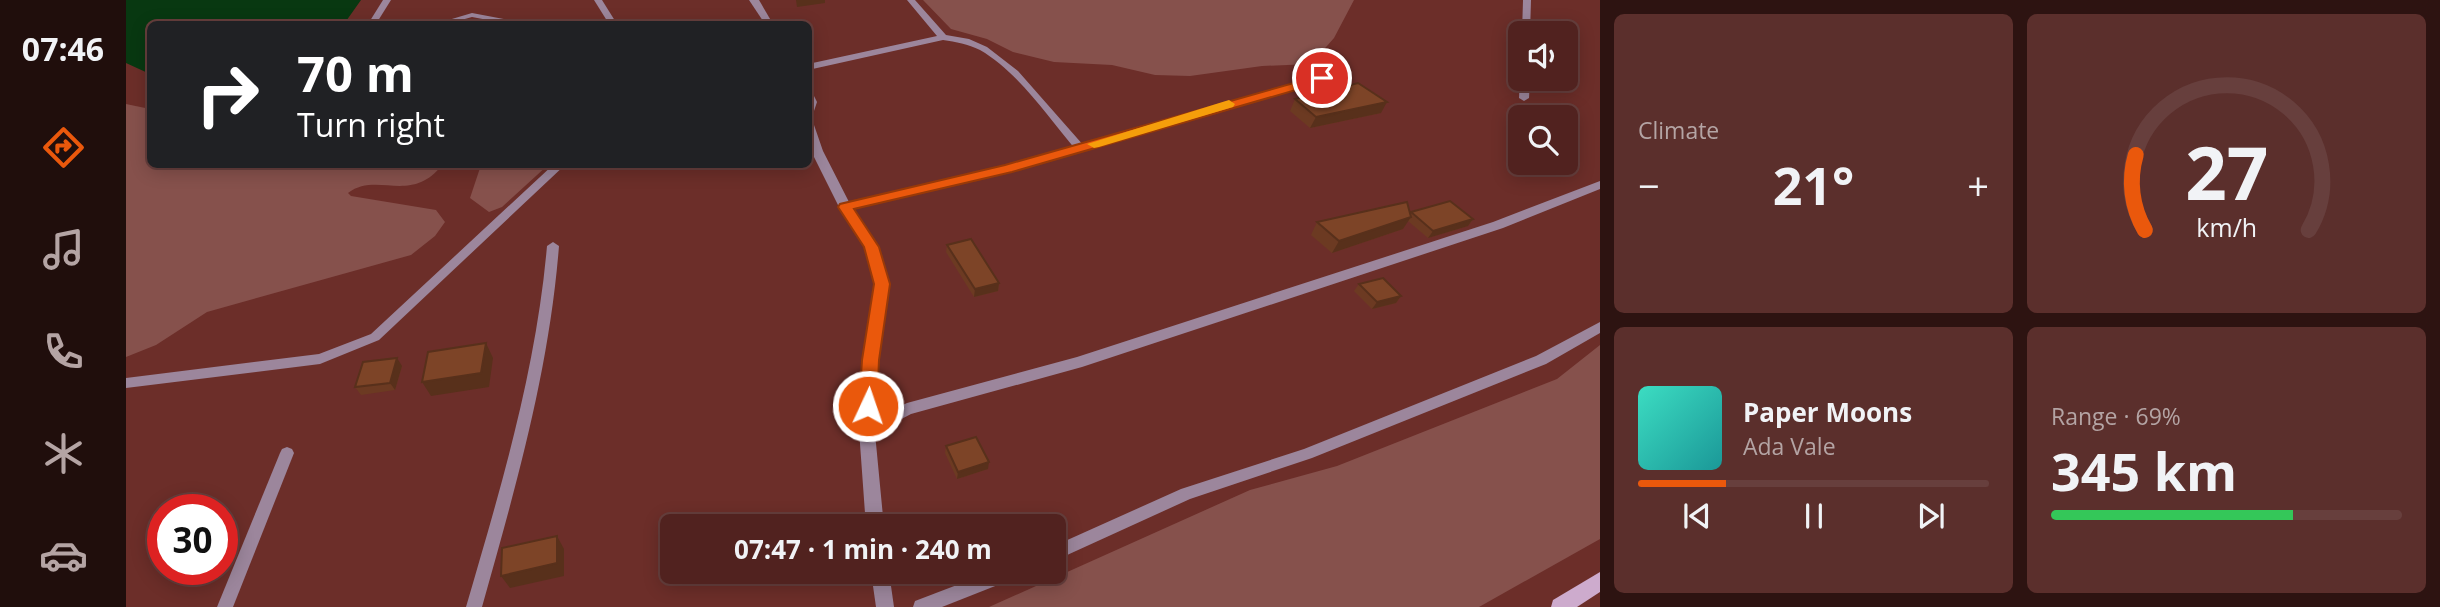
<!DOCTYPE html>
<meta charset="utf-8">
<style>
body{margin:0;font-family:"Open Sans",sans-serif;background:#5b2f2c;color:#f1f3f6;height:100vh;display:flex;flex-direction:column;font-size:26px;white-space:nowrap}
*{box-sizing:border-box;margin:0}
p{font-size:23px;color:#b4a4a4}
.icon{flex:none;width:38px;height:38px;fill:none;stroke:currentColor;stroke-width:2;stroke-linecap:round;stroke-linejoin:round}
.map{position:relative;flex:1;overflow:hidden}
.sheet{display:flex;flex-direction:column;gap:14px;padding:14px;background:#2d1311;width:840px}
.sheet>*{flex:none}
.guide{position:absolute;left:21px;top:21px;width:665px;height:147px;border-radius:10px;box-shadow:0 4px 18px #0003,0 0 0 2px #673f3d;background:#202124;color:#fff;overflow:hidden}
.buttons{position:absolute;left:1382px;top:21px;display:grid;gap:14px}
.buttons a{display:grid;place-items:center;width:70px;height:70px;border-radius:10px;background:#51221f;box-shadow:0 4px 18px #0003,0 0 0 2px #673f3d;font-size:35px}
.speed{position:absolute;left:21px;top:494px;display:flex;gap:14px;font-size:35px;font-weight:700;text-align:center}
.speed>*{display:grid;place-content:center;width:91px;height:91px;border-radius:50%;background:#51221f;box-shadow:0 4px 18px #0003,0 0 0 2px #673f3d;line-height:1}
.speed .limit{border:10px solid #d22;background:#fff;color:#111}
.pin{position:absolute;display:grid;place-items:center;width:60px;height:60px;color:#fff;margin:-30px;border:4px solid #fff;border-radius:50%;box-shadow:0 2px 7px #0007}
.me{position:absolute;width:77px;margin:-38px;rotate:3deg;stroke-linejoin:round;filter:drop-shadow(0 0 5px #0008)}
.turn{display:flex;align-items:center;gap:24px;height:147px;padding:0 35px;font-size:32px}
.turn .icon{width:91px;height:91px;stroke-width:2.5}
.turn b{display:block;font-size:49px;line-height:60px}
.big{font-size:52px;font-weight:700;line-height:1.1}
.sheet .widget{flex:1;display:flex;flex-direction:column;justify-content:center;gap:10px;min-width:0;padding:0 24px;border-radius:10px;background:#5b2f2c}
.sheet .dial{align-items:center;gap:0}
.dial svg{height:182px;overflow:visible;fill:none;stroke:#673f3d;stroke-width:7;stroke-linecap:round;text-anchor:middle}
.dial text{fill:#f1f3f6;stroke:none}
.song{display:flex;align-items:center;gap:21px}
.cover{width:84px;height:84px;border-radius:10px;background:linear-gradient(135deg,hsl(170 70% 55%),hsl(180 70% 35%))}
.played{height:7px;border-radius:4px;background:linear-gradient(90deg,#ea580c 25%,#673f3d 25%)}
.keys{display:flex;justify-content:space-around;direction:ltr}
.heat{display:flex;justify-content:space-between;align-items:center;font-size:38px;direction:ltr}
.charge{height:10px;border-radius:5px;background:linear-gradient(90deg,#34c759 69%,#673f3d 0)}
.sheet .tiles{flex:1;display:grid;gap:14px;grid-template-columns:repeat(2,1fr)}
.trip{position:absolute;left:534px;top:514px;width:406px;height:70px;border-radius:10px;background:#51221f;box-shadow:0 4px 18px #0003,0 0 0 2px #673f3d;font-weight:700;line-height:70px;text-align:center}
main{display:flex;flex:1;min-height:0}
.menu{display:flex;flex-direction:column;width:126px;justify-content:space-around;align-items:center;background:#200e0c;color:#b4a4a4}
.menu .icon{width:49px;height:49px}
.menu .active{color:#ea580c}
.menu b{font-size:32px;color:#f1f3f6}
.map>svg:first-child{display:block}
.green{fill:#86514c}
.water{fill:#083811}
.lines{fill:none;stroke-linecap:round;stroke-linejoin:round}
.service{fill:#9c869c;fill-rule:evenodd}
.minor{fill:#9c869c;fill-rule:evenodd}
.secondary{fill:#cdabcd;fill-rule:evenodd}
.wall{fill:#6c3a22}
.shaded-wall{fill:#58301b}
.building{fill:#7d4427;stroke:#58301b;stroke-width:2}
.route{fill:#ea580c;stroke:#983908;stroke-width:2}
.slow{fill:#f59e0b}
</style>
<main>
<nav class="menu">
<b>07:46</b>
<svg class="icon active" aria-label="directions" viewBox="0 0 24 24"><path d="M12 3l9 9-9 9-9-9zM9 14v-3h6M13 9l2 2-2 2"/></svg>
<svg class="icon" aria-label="music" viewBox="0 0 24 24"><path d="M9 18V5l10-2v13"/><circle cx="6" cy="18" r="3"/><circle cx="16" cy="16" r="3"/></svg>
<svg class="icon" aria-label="phone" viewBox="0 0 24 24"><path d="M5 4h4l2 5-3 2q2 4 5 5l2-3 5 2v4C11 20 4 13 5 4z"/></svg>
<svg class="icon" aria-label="climate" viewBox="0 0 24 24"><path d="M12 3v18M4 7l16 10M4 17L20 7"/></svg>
<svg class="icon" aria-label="car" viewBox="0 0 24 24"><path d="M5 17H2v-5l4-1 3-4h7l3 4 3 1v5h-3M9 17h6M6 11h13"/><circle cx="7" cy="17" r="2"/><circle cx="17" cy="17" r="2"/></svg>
</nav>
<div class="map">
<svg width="1474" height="607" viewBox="0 0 1474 607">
<rect width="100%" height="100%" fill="#6c2e29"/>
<g class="green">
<polygon points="797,0 1228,0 1208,38 1185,64 1136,66 1064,76 1029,75 986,65 928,62 887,52 861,39 825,29"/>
<path d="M0,104L24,109V164L316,165C285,205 251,171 222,193L225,196L310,210L319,222L309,236L285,255L81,312L30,345L0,357Z"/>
<polygon points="355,165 355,164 422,165 376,207 363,212 344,198"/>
<polygon points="1474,345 1474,539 1353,607 863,607 1124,490 1211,466 1431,379"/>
</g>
<polygon class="water" points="0,0 235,0 218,24 24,24 24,74 0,63"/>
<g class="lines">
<g class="service">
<polygon points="257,0 265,0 250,24 242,24"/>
<polygon points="468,0 476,0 491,24 483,24"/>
<path d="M781,0H789L820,35L843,39L861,47L892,71L958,146V150H950C922,117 892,72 854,50C842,44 830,42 817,40L682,70V64L811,36Z"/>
<polygon points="1397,0 1405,0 1404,33 1396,33"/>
<polygon points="346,13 383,20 426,22 430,24 383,24 346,17 321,24 309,24"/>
<polygon points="1394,79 1404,79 1403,98 1398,101 1393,98"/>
<polygon points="428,164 440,164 253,340 194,364 0,388 0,378 193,354 245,334"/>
<path d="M427,242L433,246C423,372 390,486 356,607H340C375,487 410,371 421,246Z"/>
<polygon points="1474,322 1474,333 1420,364 1186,458 1064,499 928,561 928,546 1055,489 1178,449 1410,356"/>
<polygon points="161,447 166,449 168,453 107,607 91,607 154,453 156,449"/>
<polygon points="865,572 894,572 892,577 816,607 787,607 789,601"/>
</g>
<g class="minor">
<polygon points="623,0 633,0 647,24 639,24"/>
<polygon points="1197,75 1201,76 1201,80 885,172 727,209 753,247 763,284 751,360 749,418 781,403 951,357 1367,222 1474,181 1474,189 1377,228 956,367 785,414 749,433 758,527 740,527 733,430 737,360 749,284 740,247 713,207 685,151 682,143 682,122 688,125 697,151 723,202 879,166"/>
<polygon points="682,91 686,92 691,102 687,114 682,117"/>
<polygon points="745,572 763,572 768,607 750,607"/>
</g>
<polygon class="secondary" points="1474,572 1474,592 1451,607 1425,607 1427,600"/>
</g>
<g class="wall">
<polygon points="1169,99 1255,113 1184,128 1164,111"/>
<polygon points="1285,212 1347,219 1342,226 1302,238 1282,221 1277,229 1206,253 1185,235 1191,222 1284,214"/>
<polygon points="821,245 873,283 872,291 848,297 820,252"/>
<polygon points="1233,284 1275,296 1270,303 1246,309 1228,291"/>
<polygon points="276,366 269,390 235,395 229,387"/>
<polygon points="820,446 862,469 831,479 819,453"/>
</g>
<g class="shaded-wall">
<polygon points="670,0 699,0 699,3 671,7"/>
<polygon points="1261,102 1255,113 1184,128 1190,117"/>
<polygon points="1285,217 1277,229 1206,253 1213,241"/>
<polygon points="1347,219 1342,226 1302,238 1307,231"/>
<polygon points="873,283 872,291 848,297 849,289"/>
<polygon points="1275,296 1270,303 1246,309 1251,302"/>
<polygon points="360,343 367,358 363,387 305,396 296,382"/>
<polygon points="271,358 276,366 269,390 264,383"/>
<polygon points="863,462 862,469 831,479 832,472"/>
<polygon points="431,536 438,549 438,576 384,588 375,576"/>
</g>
<g class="building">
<polygon points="1232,83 1261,102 1190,117 1169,99"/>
<polygon points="1324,201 1347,219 1307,231 1285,212"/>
<polygon points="1281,202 1285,217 1213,241 1191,222"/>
<polygon points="845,239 873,283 849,289 821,245"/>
<polygon points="1257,278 1275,296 1251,302 1233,284"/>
<polygon points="360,343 355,373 296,382 302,352"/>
<polygon points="271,358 264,383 229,387 237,362"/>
<polygon points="850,437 863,462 832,472 820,446"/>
<polygon points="431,536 431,563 375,576 376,548"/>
</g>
<polygon class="route" points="1196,75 1202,78 1201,81 886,172 728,209 753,247 764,284 753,360 751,406 749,411 742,414 736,411 733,406 736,360 748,284 738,247 712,207 714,204 879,165"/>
<polygon class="slow" points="1103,100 1109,104 1107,107 973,147 968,148 961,144"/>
</svg>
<div class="buttons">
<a><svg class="icon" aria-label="sound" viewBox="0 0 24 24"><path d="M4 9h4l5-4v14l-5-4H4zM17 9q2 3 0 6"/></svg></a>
<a><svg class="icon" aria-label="search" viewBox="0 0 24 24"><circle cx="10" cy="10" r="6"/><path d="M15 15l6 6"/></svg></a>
</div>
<div class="speed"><div class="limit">30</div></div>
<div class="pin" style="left:1196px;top:78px;background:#d93025"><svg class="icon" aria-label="arrive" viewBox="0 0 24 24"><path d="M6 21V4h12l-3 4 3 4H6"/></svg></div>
<svg class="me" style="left:742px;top:406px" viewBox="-20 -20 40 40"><circle r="17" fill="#ea580c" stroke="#fff" stroke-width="3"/><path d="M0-11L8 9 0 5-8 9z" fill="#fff"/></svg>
<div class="trip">07:47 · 1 min · 240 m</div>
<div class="guide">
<div class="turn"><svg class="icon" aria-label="right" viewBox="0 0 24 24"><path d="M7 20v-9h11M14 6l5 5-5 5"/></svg><div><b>70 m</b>Turn right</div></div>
</div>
</div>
<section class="sheet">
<div class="tiles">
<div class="widget"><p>Climate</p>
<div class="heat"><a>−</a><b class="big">21°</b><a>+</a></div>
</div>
<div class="widget dial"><svg viewBox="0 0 100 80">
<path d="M14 69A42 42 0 1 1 86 69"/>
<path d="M14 69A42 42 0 0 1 10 36" stroke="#ea580c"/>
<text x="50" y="56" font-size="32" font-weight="700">27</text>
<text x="50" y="72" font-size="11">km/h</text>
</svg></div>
<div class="widget">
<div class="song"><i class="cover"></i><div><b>Paper Moons</b><p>Ada Vale</p></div></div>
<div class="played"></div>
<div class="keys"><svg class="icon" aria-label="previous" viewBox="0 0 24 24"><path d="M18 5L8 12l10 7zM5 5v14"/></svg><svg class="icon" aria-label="pause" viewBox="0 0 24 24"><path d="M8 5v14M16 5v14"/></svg><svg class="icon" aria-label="next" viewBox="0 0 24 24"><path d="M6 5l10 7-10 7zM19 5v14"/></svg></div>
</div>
<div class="widget"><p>Range · 69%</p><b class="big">345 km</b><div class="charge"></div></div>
</div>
</section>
</main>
